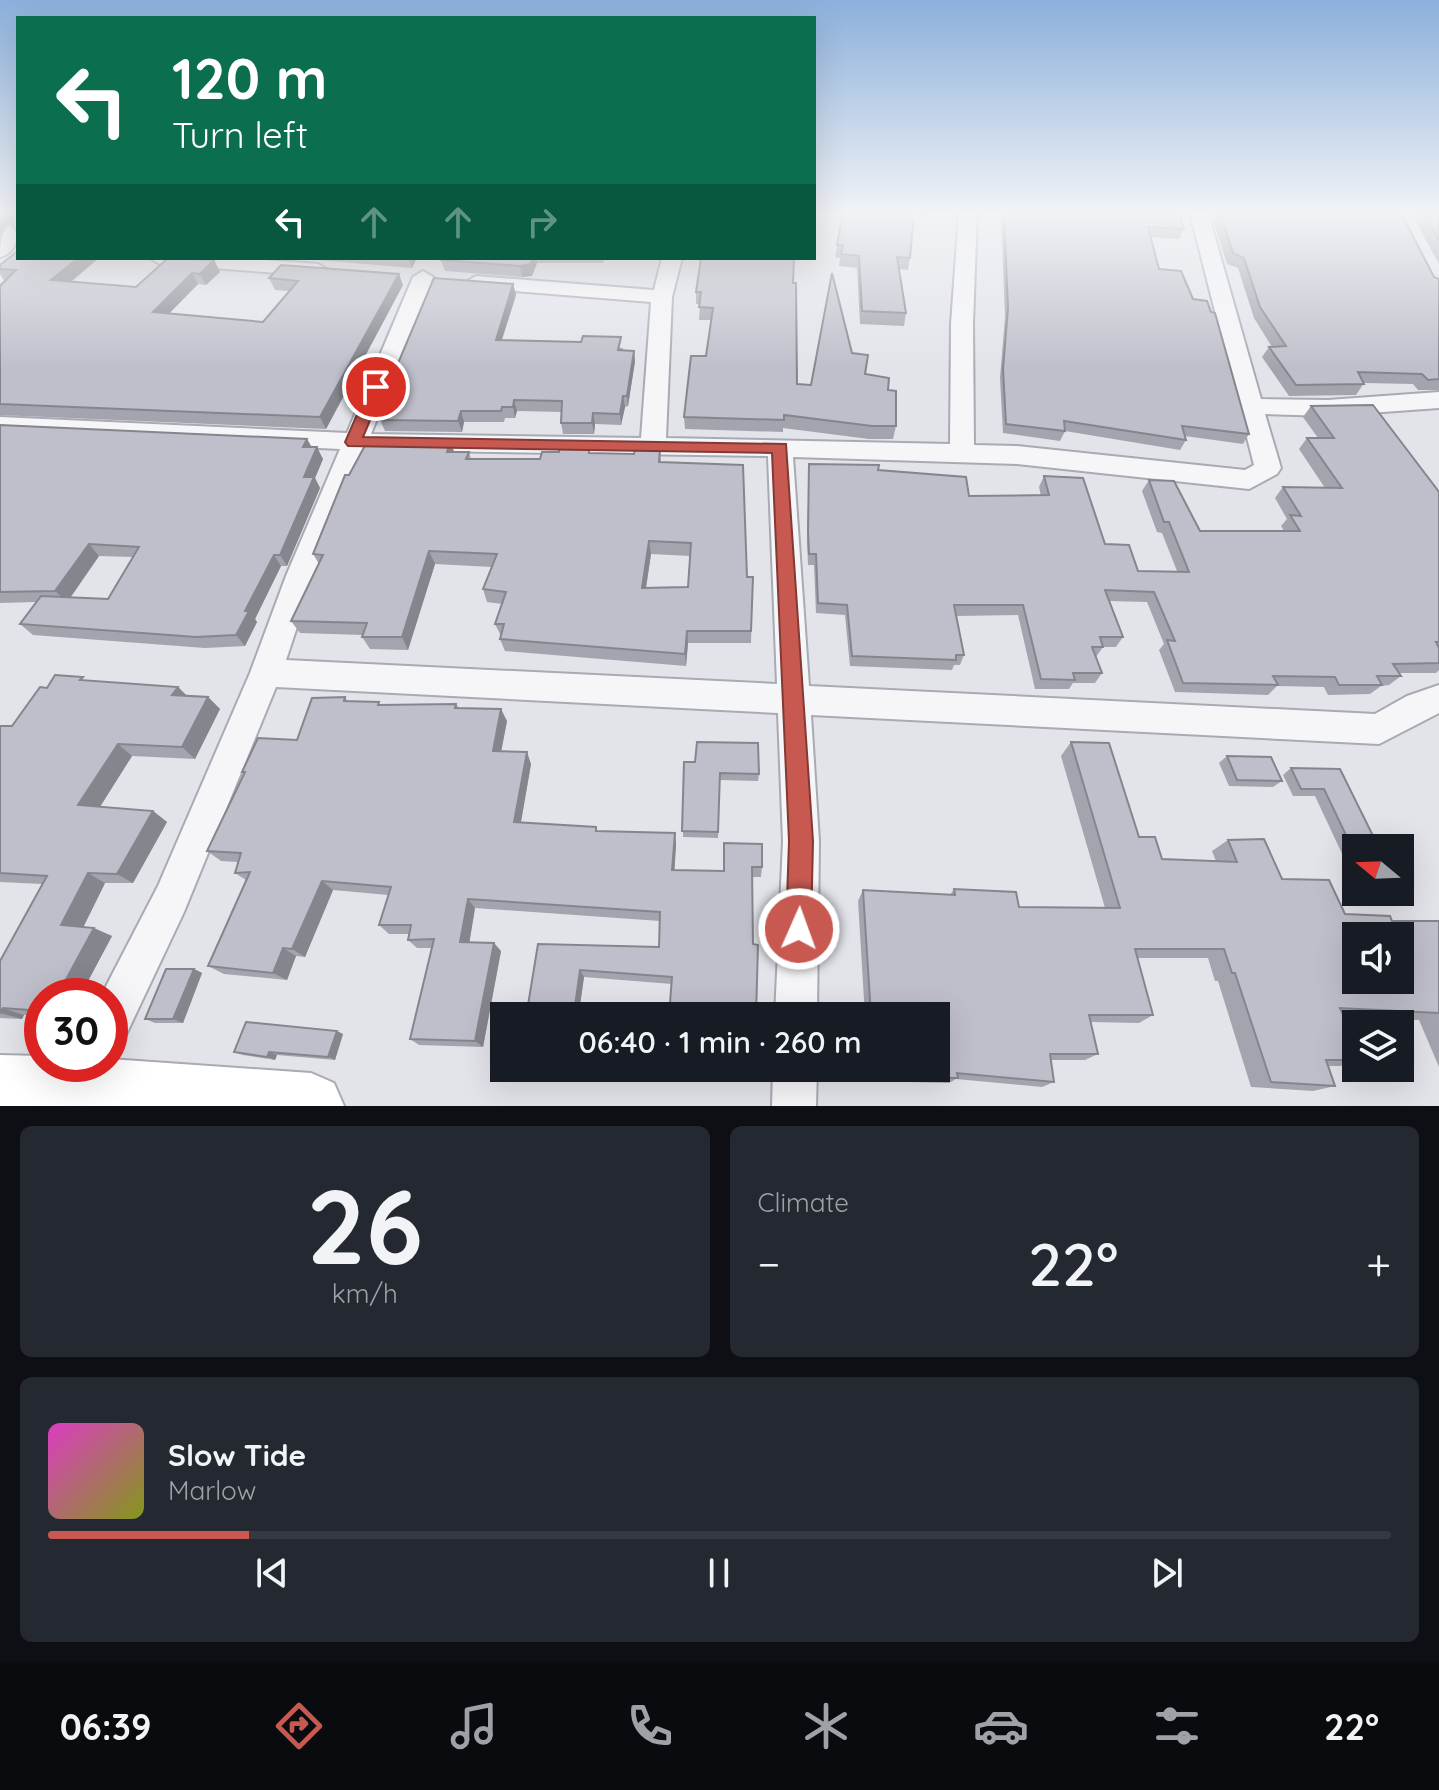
<!DOCTYPE html>
<meta charset="utf-8">
<style>
body{margin:0;font-family:Quicksand,sans-serif;background:#242831;color:#f1f3f6;height:100vh;display:flex;flex-direction:column;font-size:30px;white-space:nowrap}
*{box-sizing:border-box;margin:0}
p{font-size:26px;color:#9ea1a6}
.icon{flex:none;width:44px;height:44px;fill:none;stroke:currentColor;stroke-width:2;stroke-linecap:round;stroke-linejoin:round}
.map{position:relative;height:1106px;overflow:hidden}
.sheet{display:flex;flex-direction:column;gap:20px;padding:20px;background:#0d0f14;flex:1}
.sheet>*{flex:none}
.guide{position:absolute;left:16px;top:16px;width:800px;height:244px;border-radius:0px;box-shadow:0 8px 32px #0002;background:#0b6e4f;color:#fff;overflow:hidden}
.needle{width:52px;rotate:289deg}
.buttons{position:absolute;left:1342px;top:834px;display:grid;gap:16px}
.buttons a{display:grid;place-items:center;width:72px;height:72px;border-radius:0px;background:#171b24;box-shadow:0 8px 32px #0002;font-size:40px}
.speed{position:absolute;left:24px;top:978px;display:flex;gap:16px;font-size:40px;font-weight:700;text-align:center}
.speed>*{display:grid;place-content:center;width:104px;height:104px;border-radius:50%;background:#171b24;box-shadow:0 8px 32px #0002;line-height:1}
.speed .limit{border:12px solid #d22;background:#fff;color:#111}
.pin{position:absolute;display:grid;place-items:center;width:68px;height:68px;color:#fff;margin:-34px;border:4px solid #fff;border-radius:50%;box-shadow:0 2px 8px #0007}
.me{position:absolute;width:88px;margin:-44px;rotate:2deg;stroke-linejoin:round;filter:drop-shadow(0 0 6px #0008)}
.turn{display:flex;align-items:center;gap:28px;height:168px;padding:0 24px;font-size:36px}
.turn .icon{width:104px;height:104px;stroke-width:2.5}
.turn b{display:block;font-size:56px;line-height:68px}
.lanes{display:flex;align-items:center;height:76px;padding:0 24px;background:#0003;justify-content:center;gap:40px;direction:ltr}
.lanes .off{opacity:.35}
.big{font-size:60px;font-weight:600;line-height:1.1}
.sheet .card{flex:1;display:flex;flex-direction:column;justify-content:center;gap:12px;min-width:0;padding:0 28px;border-radius:12px;background:#242831}
.sheet .dial{align-items:center;gap:0}
.dial b{font-size:104px;line-height:1}
.song{display:flex;align-items:center;gap:24px}
.cover{width:96px;height:96px;border-radius:12px;background:linear-gradient(135deg,hsl(310 70% 55%),hsl(70 70% 35%))}
.played{height:8px;border-radius:4px;background:linear-gradient(90deg,#c75951 15%,#363941 15%)}
.keys{display:flex;justify-content:space-around;direction:ltr}
.heat{display:flex;justify-content:space-between;align-items:center;font-size:44px;direction:ltr}
.sheet .tiles{flex:1;display:grid;gap:20px;grid-template-columns:1fr 1fr}
.card:last-child{grid-column:span 2}
.trip{position:absolute;left:490px;top:1002px;width:460px;height:80px;border-radius:0px;background:#171b24;box-shadow:0 8px 32px #0002;font-weight:600;line-height:80px;text-align:center}
.menu{display:flex;height:128px;justify-content:space-around;align-items:center;background:#090b0e;color:#9ea1a6}
.menu .icon{width:56px;height:56px}
.menu .current{color:#c75951}
.menu b{font-size:36px;color:#f1f3f6}
.map>svg:first-child{display:block}
.lines{fill:none;stroke-linecap:round;stroke-linejoin:round}
.street-casing{stroke:#a8aab4;stroke-width:4}
.secondary-casing{stroke:#a8aab4;stroke-width:4}
.street{fill:#f6f6f9;fill-rule:evenodd}
.secondary{fill:#fff;fill-rule:evenodd}
.wall{fill:#a3a4ae;fill-rule:evenodd}
.shaded-wall{fill:#85868d}
.building{fill:#bebfca;stroke:#85868d;stroke-width:2;fill-rule:evenodd}
.route{fill:#c75951;stroke:#813a35;stroke-width:2}
</style>
<div class="map">
<svg width="1439" height="1106" viewBox="0 0 1439 1106">
<rect width="100%" height="100%" fill="#e3e4ea"/>
<g class="lines">
<g class="street-casing">
<g id="street">
<path d="M959,213H977L973,324L974,445L1017,446L1245,470L1254,465L1190,213H1208L1261,399L1328,400L1439,392V408L1328,416L1265,414L1281,468L1277,474L1249,489L1017,464L793,457L809,686L1375,714L1407,696L1439,685V713L1379,744L811,715L819,841L817,1016H775L783,841L778,713L276,687L184,912L125,1037L110,1043V996H101L158,886L250,673L286,576L340,449L0,433V417L347,433L413,277L423,271L433,277L371,434L641,438L651,302L476,288L466,282L476,276L654,290L662,258H682L672,297L666,438L950,444L951,324ZM364,450L768,456L777,684L286,660L314,576Z"/>
<path d="M18,221C18,236 17,253 0,257C0,242 1,226 18,221Z"/>
<polygon points="150,258 237,258 318,264 328,270 318,276 160,264"/>
<polygon points="773,1068 817,1068 816,1106 772,1106"/>
</g>
</g>
<g class="secondary-casing">
<polygon id="secondary" points="0,1055 42,1056 42,1064 110,1064 110,1059 311,1073 334,1083 344,1106 0,1106"/>
</g>
<use href="#street" class="street"/>
<use href="#secondary" class="secondary"/>
</g>
<g class="wall">
<polygon points="0,213 18,213 18,235 12,227 13,221 6,225"/>
<polygon points="843,213 928,213 927,217 914,215 910,258 908,270 899,269 906,313 904,326 860,324 857,268 839,266 840,258 835,257"/>
<polygon points="1001,213 1179,213 1184,229 1179,239 1150,237 1159,269 1249,434 1243,444 1185,436 1186,440 1180,450 1065,431 1060,441 1003,433 1000,378 1005,317"/>
<polygon points="1211,213 1401,213 1434,277 1439,279 1439,390 1418,390 1413,384 1364,383 1356,395 1289,396 1262,357 1269,347 1272,347 1254,318 1238,268 1227,264"/>
<polygon points="1411,213 1439,213 1439,264"/>
<polygon points="99,258 71,282 136,287 214,260 220,272 206,285 198,284 169,313 263,322 289,291 275,290 269,278 403,285 326,429 0,415 0,286 6,280 4,280 0,274 0,265"/>
<polygon points="295,258 417,258 412,268"/>
<polygon points="442,258 605,258 603,263 537,263 532,276 522,277 445,271 441,260"/>
<polygon points="793,283 797,384 811,385 852,353 865,374 888,390 896,426 893,439 869,439 783,428 783,432 685,429 684,417 706,356 711,320 699,320 700,304 696,304 696,292"/>
<polygon points="513,284 516,295 502,340 623,348 622,350 634,351 635,361 628,406 625,407 621,425 595,424 594,434 563,434 561,423 562,412 517,411 515,418 505,418 504,422 464,422 462,432 385,431 377,413"/>
<polygon points="1311,406 1439,492 1439,670 1436,673 1399,673 1401,676 1389,685 1381,686 1370,694 1328,695 1324,687 1277,686 1268,695 1175,692 1159,650 1164,644 1147,602 1109,601 1123,637 1116,647 1103,647 1096,657 1102,673 1095,683 1073,683 1069,689 1035,689 1018,615 956,616 964,655 960,665 954,665 952,670 850,666 845,615 816,613 814,565 808,565 807,542 809,464 878,470 969,496 1041,496 1039,487 1044,476 1105,544 1138,571 1177,571 1162,533 1157,532 1142,491 1149,480 1200,531 1284,531 1281,526 1287,519 1275,498 1283,487 1325,488 1299,449 1307,438 1318,438 1303,417"/>
<path d="M0,425L307,439L312,447L323,459L315,478L320,488L287,566H281L255,619L257,622L245,646L205,648L33,635L20,624L36,602L0,603ZM99,556L133,557L108,599L71,597Z"/>
<path d="M450,441L454,452H469L471,459H540L592,453L634,454L660,449L661,462L747,577H753L751,643H688L686,666L505,651L500,639L501,636L495,624L502,604L487,602L483,589L492,567L435,564L408,650L370,649L362,637L363,635L300,633L291,621L319,564L313,554L349,475ZM651,554L690,556L688,587L646,588Z"/>
<polygon points="88,681 178,687 187,696 208,697 220,709 195,759 132,756 100,807 153,811 167,822 133,883 105,883 83,927 112,936 80,996 42,996 42,1016 24,1015 22,1019 0,1018 0,961 42,884 0,882 0,726 12,726 47,688"/>
<polygon points="345,697 348,702 381,705 456,704 459,708 507,721 501,751 531,764 521,822 598,831 675,833 676,844 674,870 724,871 724,843 762,867 761,877 752,877 672,984 584,977 579,1012 534,1011 528,1005 538,944 659,947 660,921 475,908 469,943 501,951 483,1047 419,1045 410,1039 432,948 417,948 408,940 409,934 389,934 379,925 388,895 333,890 305,957 296,956 287,980 224,974 208,966 246,880 235,873 238,862 221,861 207,851 244,774 242,772 297,740"/>
<polygon points="1071,742 1139,837 1162,859 1216,861 1212,851 1228,840 1282,879 1345,914 1392,921 1439,921 1439,1067 1419,1020 1344,1017 1356,1044 1356,1062 1340,1066 1328,1066 1335,1086 1313,1091 1251,1087 1218,981 1215,981 1208,958 1137,958 1153,1015 1139,1023 1091,1022 1098,1054 1085,1060 1050,1060 1054,1082 1042,1087 956,1079 949,1083 869,1081 868,1068 936,1068 936,1016 865,1016 858,901 863,890 950,895 954,889 1019,907 1105,908 1061,756"/>
<polygon points="1227,756 1282,781 1273,787 1229,786 1219,763"/>
<polygon points="684,762 759,774 758,781 720,780 718,838 683,837"/>
<polygon points="1291,768 1340,769 1356,848 1356,873 1351,873 1315,796 1293,796 1283,775"/>
<polygon points="194,969 202,973 183,1023 155,1023 145,1019"/>
<polygon points="343,1034 335,1060 277,1055 275,1060 243,1055 234,1052"/>
<polygon points="591,1068 661,1068 660,1082 595,1079 591,1074"/>
</g>
<g class="shaded-wall">
<polygon points="0,213 14,213 17,218 6,225 0,235"/>
<polygon points="78,258 99,258 59,291 51,280"/>
<polygon points="408,258 417,258 412,268"/>
<polygon points="533,258 536,258 537,263 532,276 522,277 520,266"/>
<polygon points="214,260 220,272 206,285 200,274"/>
<polygon points="192,273 198,284 160,323 153,312"/>
<polygon points="399,274 403,285 326,429 320,417"/>
<polygon points="513,284 516,295 498,351 496,340"/>
<polygon points="634,351 635,361 628,406 627,396"/>
<polygon points="623,396 625,407 621,425 620,414"/>
<polygon points="514,400 517,411 515,418 513,407"/>
<polygon points="461,411 464,422 462,432 458,421"/>
<polygon points="593,413 595,424 594,434 592,423"/>
<polygon points="307,439 313,451 303,447"/>
<polygon points="450,441 455,454 447,452"/>
<polygon points="317,447 323,459 315,478 320,488 287,566 280,555 304,477"/>
<polygon points="649,541 651,554 644,600 642,588"/>
<polygon points="89,544 99,556 67,602 55,591"/>
<polygon points="429,551 435,564 408,650 402,637"/>
<polygon points="274,555 281,566 255,619 257,622 245,646 236,635 245,611"/>
<polygon points="687,631 688,643 686,666 685,654"/>
<polygon points="178,687 190,699 172,695"/>
<polygon points="208,697 220,709 195,759 182,747"/>
<polygon points="501,709 507,721 499,763 493,751"/>
<polygon points="118,744 132,756 94,816 78,805"/>
<polygon points="527,752 531,764 519,833 514,822"/>
<polygon points="153,811 167,822 133,883 117,874"/>
<polygon points="675,833 676,844 674,880 672,870"/>
<polygon points="88,873 105,883 80,934 61,925"/>
<polygon points="322,881 333,890 305,957 292,949"/>
<polygon points="468,899 475,908 468,951 460,942"/>
<polygon points="94,928 112,936 80,996 57,996"/>
<polygon points="494,943 501,951 483,1047 475,1041"/>
<polygon points="283,948 296,956 287,980 273,973"/>
<polygon points="194,969 202,973 183,1023 173,1019"/>
<polygon points="580,970 584,977 579,1012 575,1006"/>
<polygon points="3,1008 24,1015 22,1019 0,1013"/>
<polygon points="337,1031 343,1034 335,1060 328,1057"/>
<polygon points="269,1052 277,1055 275,1060 267,1057"/>
<polygon points="659,1068 661,1068 660,1082 658,1077"/>
</g>
<g class="building">
<polygon points="13,213 18,213 18,227 12,227"/>
<polygon points="843,213 914,213 910,258 897,257 906,313 862,311 859,256 841,254 843,245 837,245"/>
<polygon points="1004,213 1179,213 1184,229 1148,227 1159,269 1181,271 1193,299 1207,301 1211,312 1215,313 1249,434 1182,426 1186,440 1064,421 1065,431 1006,424 1003,369 1008,308"/>
<polygon points="1220,213 1401,213 1434,277 1439,279 1439,379 1428,380 1422,374 1358,372 1364,384 1296,385 1269,347 1286,346 1260,307 1244,258 1233,253"/>
<polygon points="1424,213 1439,213 1439,240"/>
<polygon points="18,251 18,258 78,258 51,280 136,287 168,258 214,260 200,274 192,273 153,312 263,322 298,281 269,278 281,265 399,274 320,417 0,404 0,286 16,270 0,269 0,265"/>
<polygon points="442,258 533,258 530,264 520,266 441,260"/>
<polygon points="701,258 794,258 793,283 796,283 797,384 811,385 832,273 852,353 868,355 865,374 889,378 888,390 896,391 896,426 872,426 784,415 784,420 684,417 691,356 706,356 713,308 699,307 701,292 696,292"/>
<polygon points="434,278 513,284 496,340 581,342 583,336 621,337 618,350 634,351 627,396 623,396 620,414 593,413 592,423 561,423 562,401 514,400 513,407 502,407 501,411 461,411 458,421 380,420 384,413 377,413"/>
<polygon points="1373,405 1439,492 1439,642 1436,642 1439,648 1439,663 1393,664 1401,676 1377,676 1382,685 1339,685 1335,677 1273,676 1278,685 1183,683 1167,640 1175,641 1154,592 1105,590 1123,637 1100,637 1103,647 1092,647 1102,673 1073,673 1075,680 1041,679 1023,605 954,605 964,655 956,655 956,660 852,656 847,605 818,603 816,554 809,554 808,531 809,464 879,465 878,470 966,477 969,496 1049,495 1044,476 1083,478 1105,544 1129,545 1138,571 1189,572 1169,522 1164,522 1149,480 1174,481 1200,531 1300,531 1290,515 1301,516 1283,487 1342,488 1307,438 1334,438 1311,406"/>
<polygon points="0,425 307,439 303,447 317,447 304,477 314,477 280,555 274,555 245,611 249,611 236,635 196,637 20,624 41,596 108,599 139,547 89,544 55,591 0,592"/>
<path d="M368,440L450,441L447,452H469L466,459H540L542,452H559V443H590L589,453L634,454L635,449H660L659,462L743,465L747,577H753L751,631H687L685,654L500,639L504,624H495L506,592L483,589L497,554L429,551L402,637H362L367,623L291,621L323,555L313,554L345,475H349ZM649,541L691,543L688,587L642,588Z"/>
<polygon points="55,675 83,677 80,680 178,687 172,695 208,697 182,747 118,744 78,805 153,811 117,874 88,873 61,925 94,928 57,996 42,996 42,1011 3,1008 0,1013 0,961 47,876 0,873 0,726 12,726 40,687 47,688"/>
<polygon points="345,697 344,701 379,702 378,705 456,704 455,708 501,709 493,751 527,752 514,822 596,827 596,831 675,833 672,870 724,871 724,843 762,844 762,867 752,867 753,944 758,945 756,1016 669,1016 672,977 580,970 575,1006 528,1005 538,944 659,947 660,912 468,899 460,942 494,943 475,1041 410,1039 434,939 408,940 411,925 379,925 391,887 322,881 292,949 283,948 273,973 208,966 250,872 235,873 241,853 207,851 245,772 242,772 258,738 297,740 312,698"/>
<polygon points="697,742 758,743 759,774 720,773 718,832 682,831 684,762 695,762"/>
<path d="M1071,742L1109,743L1139,837H1155L1162,859L1237,862L1228,840L1264,839L1282,879L1329,880L1345,914L1390,916L1392,921H1439V1013L1340,1008L1356,1044V1060H1326L1335,1086L1271,1082L1235,973H1232L1224,949H1135L1153,1015H1089L1098,1054H1050L1054,1082L957,1073L958,1078L874,1076V1068H936V1016H871L863,890L955,895L954,889L1016,892L1019,907L1120,908ZM1356,936H1400V980H1356Z"/>
<polygon points="1227,756 1271,757 1282,781 1237,780"/>
<polygon points="1291,768 1340,769 1379,848 1356,848 1356,856 1324,789 1301,789"/>
<polygon points="166,969 194,969 173,1019 145,1019"/>
<polygon points="246,1022 337,1031 328,1057 269,1052 267,1057 234,1052"/>
<polygon points="591,1068 659,1068 658,1077 591,1074"/>
</g>
<linearGradient id="sky" x2="0" y2="1"><stop stop-color="#8bb0db"/><stop offset="0.58" stop-color="#f2f3f6"/><stop offset="1" stop-color="#f2f3f6" stop-opacity="0"/></linearGradient>
<rect width="1439" height="368" fill="url(#sky)"/>
<polygon class="route" points="376,382 384,387 363,437 786,444 813,841 811,929 808,938 799,941 790,938 786,929 789,841 772,453 348,446 345,442 369,387"/>
</svg>
<div class="buttons">
<a><svg class="needle" viewBox="-14 -14 28 28"><path d="M0-13l5 13h-10z" fill="#e53935"/><path d="M0 13l5-13h-10z" fill="#9ea1a6"/></svg></a>
<a><svg class="icon" aria-label="sound" viewBox="0 0 24 24"><path d="M4 9h4l5-4v14l-5-4H4zM17 9q2 3 0 6"/></svg></a>
<a><svg class="icon" aria-label="layers" viewBox="0 0 24 24"><path d="M12 4l9 5-9 5-9-5zM3 14l9 5 9-5"/></svg></a>
</div>
<div class="speed"><div class="limit">30</div></div>
<div class="pin" style="left:376px;top:387px;background:#d93025"><svg class="icon" aria-label="arrive" viewBox="0 0 24 24"><path d="M6 21V4h12l-3 4 3 4H6"/></svg></div>
<svg class="me" style="left:799px;top:929px" viewBox="-20 -20 40 40"><circle r="17" fill="#c75951" stroke="#fff" stroke-width="3"/><path d="M0-11L8 9 0 5-8 9z" fill="#fff"/></svg>
<div class="trip">06:40 · 1 min · 260 m</div>
<div class="guide">
<div class="turn"><svg class="icon" aria-label="left" viewBox="0 0 24 24"><path d="M17 20v-9H6M10 6l-5 5 5 5"/></svg><div><b>120 m</b>Turn left</div></div>
<div class="lanes"><svg class="icon" aria-label="left" viewBox="0 0 24 24"><path d="M17 20v-9H6M10 6l-5 5 5 5"/></svg><svg class="icon off" aria-label="ahead" viewBox="0 0 24 24"><path d="M12 20V5M6 11l6-6 6 6"/></svg><svg class="icon off" aria-label="ahead" viewBox="0 0 24 24"><path d="M12 20V5M6 11l6-6 6 6"/></svg><svg class="icon off" aria-label="right" viewBox="0 0 24 24"><path d="M7 20v-9h11M14 6l5 5-5 5"/></svg></div>
</div>
</div>
<section class="sheet">
<div class="tiles">
<div class="card dial"><b>26</b><p>km/h</p></div>
<div class="card"><p>Climate</p>
<div class="heat"><a>−</a><b class="big">22°</b><a>+</a></div>
</div>
<div class="card">
<div class="song"><i class="cover"></i><div><b>Slow Tide</b><p>Marlow</p></div></div>
<div class="played"></div>
<div class="keys"><svg class="icon" aria-label="previous" viewBox="0 0 24 24"><path d="M18 5L8 12l10 7zM5 5v14"/></svg><svg class="icon" aria-label="pause" viewBox="0 0 24 24"><path d="M8 5v14M16 5v14"/></svg><svg class="icon" aria-label="next" viewBox="0 0 24 24"><path d="M6 5l10 7-10 7zM19 5v14"/></svg></div>
</div>
</div>
</section>
<nav class="menu">
<b>06:39</b>
<svg class="icon current" aria-label="directions" viewBox="0 0 24 24"><path d="M12 3l9 9-9 9-9-9zM9 14v-3h6M13 9l2 2-2 2"/></svg>
<svg class="icon" aria-label="music" viewBox="0 0 24 24"><path d="M9 18V5l10-2v13"/><circle cx="6" cy="18" r="3"/><circle cx="16" cy="16" r="3"/></svg>
<svg class="icon" aria-label="phone" viewBox="0 0 24 24"><path d="M5 4h4l2 5-3 2q2 4 5 5l2-3 5 2v4C11 20 4 13 5 4z"/></svg>
<svg class="icon" aria-label="climate" viewBox="0 0 24 24"><path d="M12 3v18M4 7l16 10M4 17L20 7"/></svg>
<svg class="icon" aria-label="car" viewBox="0 0 24 24"><path d="M5 17H2v-5l4-1 3-4h7l3 4 3 1v5h-3M9 17h6M6 11h13"/><circle cx="7" cy="17" r="2"/><circle cx="17" cy="17" r="2"/></svg>
<svg class="icon" aria-label="filters" viewBox="0 0 24 24"><path d="M4 7h16M4 17h16"/><circle cx="9" cy="7" r="2"/><circle cx="15" cy="17" r="2"/></svg>
<b>22°</b>
</nav>
